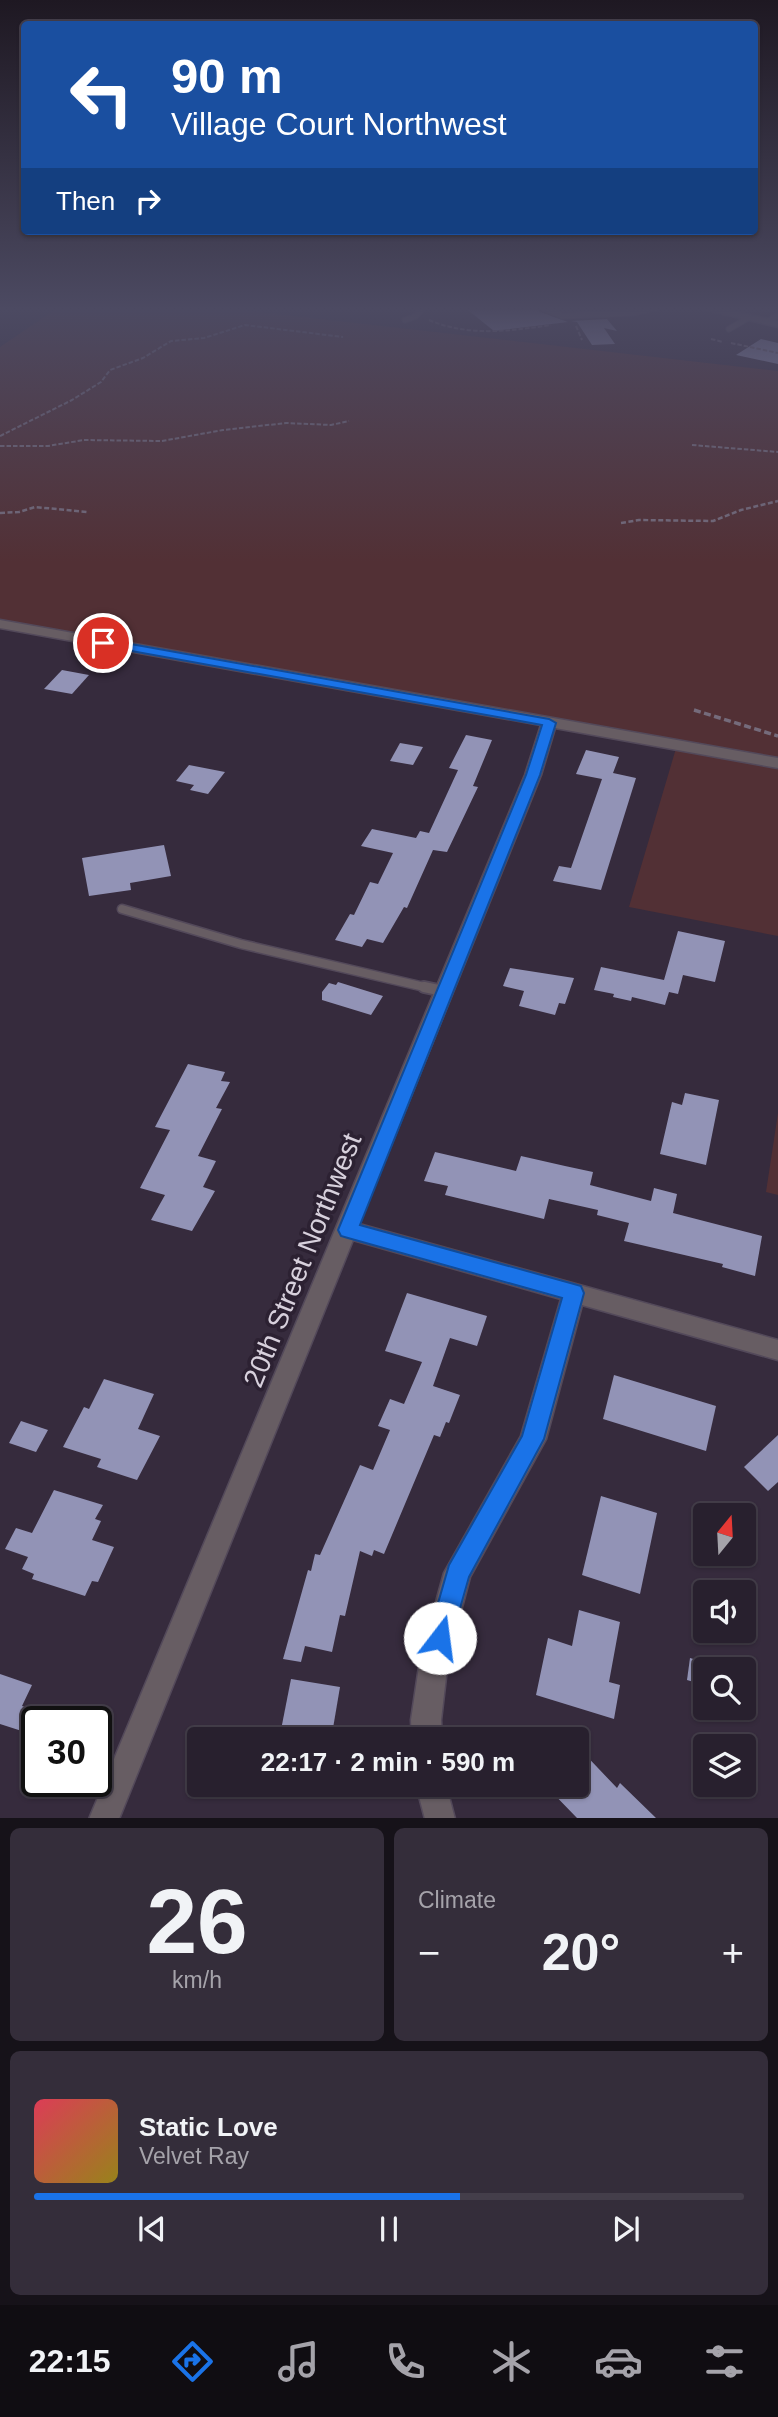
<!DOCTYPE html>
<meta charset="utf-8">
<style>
body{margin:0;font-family:Helvetica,sans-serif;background:#342d3a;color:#f1f3f6;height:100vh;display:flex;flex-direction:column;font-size:26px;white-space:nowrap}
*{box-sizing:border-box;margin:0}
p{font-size:23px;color:#a5a3aa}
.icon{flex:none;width:38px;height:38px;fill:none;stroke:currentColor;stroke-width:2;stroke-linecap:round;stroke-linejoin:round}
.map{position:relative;height:1818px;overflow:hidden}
.details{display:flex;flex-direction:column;gap:10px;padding:10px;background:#161219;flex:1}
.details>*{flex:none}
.banner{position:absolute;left:21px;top:21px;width:737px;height:214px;border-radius:7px;box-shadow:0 2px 5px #0004,0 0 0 2px #443e4a;background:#1a4fa0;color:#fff;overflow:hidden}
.needle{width:46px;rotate:18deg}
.fabs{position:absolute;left:693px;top:1503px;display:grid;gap:14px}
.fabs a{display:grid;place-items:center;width:63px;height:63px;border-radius:7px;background:#28202e;box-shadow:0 2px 5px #0004,0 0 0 2px #443e4a;font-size:35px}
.speed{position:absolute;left:21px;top:1706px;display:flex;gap:14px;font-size:35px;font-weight:700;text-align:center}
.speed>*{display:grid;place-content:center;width:91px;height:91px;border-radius:50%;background:#28202e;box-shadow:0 2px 5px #0004,0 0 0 2px #443e4a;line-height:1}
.speed .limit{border:4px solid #111;border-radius:10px;background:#fff;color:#111}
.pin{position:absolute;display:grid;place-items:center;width:60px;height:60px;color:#fff;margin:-30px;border:4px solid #fff;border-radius:50%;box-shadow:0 2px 7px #0007}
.me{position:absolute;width:77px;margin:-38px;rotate:15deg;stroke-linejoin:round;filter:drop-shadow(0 0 5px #0008)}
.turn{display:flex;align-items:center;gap:24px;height:147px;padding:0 35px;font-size:32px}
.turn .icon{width:91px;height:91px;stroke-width:2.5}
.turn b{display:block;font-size:49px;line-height:60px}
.then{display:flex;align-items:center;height:66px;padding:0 35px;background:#0003;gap:14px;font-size:26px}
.big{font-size:52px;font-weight:600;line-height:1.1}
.details .tile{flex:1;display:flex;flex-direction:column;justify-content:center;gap:10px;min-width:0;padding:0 24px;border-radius:10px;background:#342d3a}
.details .dial{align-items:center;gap:0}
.dial b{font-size:91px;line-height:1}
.song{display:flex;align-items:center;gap:21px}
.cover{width:84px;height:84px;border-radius:10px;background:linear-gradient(135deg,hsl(350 70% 55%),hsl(50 70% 35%))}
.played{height:7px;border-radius:4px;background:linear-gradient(90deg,#1a73e8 60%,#443e4a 60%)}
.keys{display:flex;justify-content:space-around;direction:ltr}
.heat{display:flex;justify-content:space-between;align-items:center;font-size:38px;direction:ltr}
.details .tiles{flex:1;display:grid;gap:10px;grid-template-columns:1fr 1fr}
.tile:last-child{grid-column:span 2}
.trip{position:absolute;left:187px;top:1727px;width:402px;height:70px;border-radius:7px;background:#28202e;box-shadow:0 2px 5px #0004,0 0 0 2px #443e4a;font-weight:600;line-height:70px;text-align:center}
.dock{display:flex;height:112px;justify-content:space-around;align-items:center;background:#100d12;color:#a5a3aa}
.dock .icon{width:49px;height:49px}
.dock .current{color:#1a73e8}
.dock b{font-size:32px;color:#f1f3f6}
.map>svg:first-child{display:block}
.green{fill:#523035}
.building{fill:#9293b6}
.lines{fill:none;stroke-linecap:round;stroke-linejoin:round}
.lane-far2-casing{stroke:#53495a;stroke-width:7}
.lane-far1-casing{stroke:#53495a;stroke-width:11}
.lane-casing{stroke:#53495a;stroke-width:14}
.street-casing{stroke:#53495a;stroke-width:3}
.path-far2{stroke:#756b7b;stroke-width:2;stroke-dasharray:4.5 2;stroke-linecap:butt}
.path-far1{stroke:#756b7b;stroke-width:2.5;stroke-dasharray:5 2.5;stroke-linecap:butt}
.path{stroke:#756b7b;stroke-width:3.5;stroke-dasharray:7 3.5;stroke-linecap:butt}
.lane-far2{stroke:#675d63;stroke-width:5}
.lane-far1{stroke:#675d63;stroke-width:8}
.lane{stroke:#675d63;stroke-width:10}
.street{fill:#675d63;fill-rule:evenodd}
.route{fill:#1a73e8;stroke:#114b97;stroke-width:2}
.labels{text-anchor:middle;stroke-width:7;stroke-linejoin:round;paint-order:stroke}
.near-street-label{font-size:28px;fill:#d7d0dc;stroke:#2c2132}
</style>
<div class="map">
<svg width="778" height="1819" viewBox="0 0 778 1819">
<rect width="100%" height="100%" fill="#362b3d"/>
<g class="green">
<polygon points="59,307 214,307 778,371 778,936 629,907 677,745 0,624 0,347"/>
<polygon points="778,1113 778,1195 766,1192"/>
</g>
<g class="building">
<polygon points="464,307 537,307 540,312 568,322 494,331"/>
<polygon points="607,319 617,331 604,328 615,344 592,345 577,322 571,321"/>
<polygon points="761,339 778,343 778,364 736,355"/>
<polygon points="62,670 89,675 72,694 44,689"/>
<polygon points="466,735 492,740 473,786 478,787 447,852 433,850 407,908 404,907 383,943 367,939 362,947 335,940 350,914 354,915 370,882 378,884 393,853 361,846 372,829 416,838 420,831 429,833 458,770 449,768"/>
<polygon points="400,743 423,747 413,765 390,761"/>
<polygon points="586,750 619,757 613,773 636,778 601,890 553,881 559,866 571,868 602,779 576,774"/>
<polygon points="189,765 225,772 208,794 190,790 194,785 176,781"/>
<polygon points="164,845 171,876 130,883 131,890 89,896 82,858"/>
<polygon points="678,931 725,941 715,982 683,975 678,994 669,992 665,1005 632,997 631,1001 613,997 614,994 594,990 601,967 664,980"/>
<polygon points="510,968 574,978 565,1004 559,1003 555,1015 519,1006 524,991 503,986"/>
<polygon points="338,982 383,996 371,1015 322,1000 322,992 329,983 336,985"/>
<polygon points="188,1064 225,1072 221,1081 230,1082 216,1108 222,1109 198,1156 216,1161 203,1187 215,1191 192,1231 151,1220 165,1195 140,1188 170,1130 155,1127"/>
<polygon points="685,1093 719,1100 706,1165 660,1154 672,1102 682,1105"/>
<polygon points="435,1152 516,1171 521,1156 565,1166 593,1172 590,1185 651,1201 654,1188 677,1194 673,1213 762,1236 755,1276 722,1267 723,1264 624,1241 629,1223 597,1215 598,1210 549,1199 544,1219 445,1195 448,1186 424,1181"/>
<polygon points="407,1293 487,1316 477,1346 450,1338 433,1386 460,1395 449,1423 446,1422 440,1437 434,1435 384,1554 374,1550 372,1556 360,1551 345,1616 340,1615 332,1652 305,1646 301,1662 283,1659 308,1570 311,1571 315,1554 320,1555 360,1465 373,1470 390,1430 378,1426 390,1399 404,1404 422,1362 385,1351"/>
<polygon points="614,1375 716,1406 706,1451 603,1419"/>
<polygon points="104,1379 154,1394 138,1429 160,1436 137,1480 97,1467 101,1459 63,1447 84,1407 89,1409"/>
<polygon points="21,1421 48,1430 36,1452 9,1443"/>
<polygon points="778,1435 778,1482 768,1491 744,1467"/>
<polygon points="54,1490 103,1505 95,1519 101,1521 92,1540 114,1547 98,1582 92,1581 85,1596 32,1579 34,1574 22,1569 28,1557 5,1549 16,1528 32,1533"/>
<polygon points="601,1496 657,1513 640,1594 582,1575"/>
<polygon points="579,1610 620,1622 609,1682 620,1685 614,1719 536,1695 548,1638 572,1646"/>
<polygon points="690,1658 707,1663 704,1685 687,1680"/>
<polygon points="0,1674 32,1685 22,1706 38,1711 28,1733 0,1724"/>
<polygon points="291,1679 340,1687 331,1740 279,1740"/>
<polygon points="578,1747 617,1788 620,1783 656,1818 577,1818 545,1785 578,1785"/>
</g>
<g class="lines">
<g class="lane-far2-casing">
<g id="lane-far2">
<polyline points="542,307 562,316 632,313 660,307"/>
<polyline points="405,320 416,316 424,307"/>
<polyline points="767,322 778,315"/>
<polyline points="729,329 748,318"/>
</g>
</g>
<g class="lane-far1-casing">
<polyline id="lane-far1" points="122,909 241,944 433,989"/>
</g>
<g class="lane-casing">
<polyline id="lane" points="424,987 443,991"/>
</g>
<g class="street-casing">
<g id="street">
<polygon points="695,307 713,307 778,321 778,327"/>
<polygon points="0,620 778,758 778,768 555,728 541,775 359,1224 778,1340 778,1360 582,1305 546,1439 470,1577 448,1660 441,1720 442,1740 412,1740 411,1720 420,1660 444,1573 521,1436 561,1299 353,1240 119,1819 89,1819 525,775 541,725 0,628"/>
<polygon points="416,1785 446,1785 455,1819 425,1819"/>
</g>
</g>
<g class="path-far2">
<path d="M429,320C469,337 510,331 551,325"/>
<polyline points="576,326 582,340"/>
<polyline points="711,339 723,342"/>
<polyline points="731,343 778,353"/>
<polyline points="0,436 72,400 101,382 110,370 143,358 171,341 204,338 245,325 343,337"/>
<polyline points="692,445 778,452"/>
<polyline points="0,446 48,446 84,440 162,441 223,430 286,423 331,425 349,421"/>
</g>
<g class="path-far1">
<polyline points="0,513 19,512 35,507 87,512"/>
<polyline points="621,523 639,520 713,521 741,510 778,501"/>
</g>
<polyline class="path" points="694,710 778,736"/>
<use href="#lane-far2" class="lane-far2"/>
<use href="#lane-far1" class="lane-far1"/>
<use href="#lane" class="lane"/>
<use href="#street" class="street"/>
</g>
<linearGradient id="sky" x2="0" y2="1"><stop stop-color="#1e1822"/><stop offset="0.55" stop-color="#4c4a62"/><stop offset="1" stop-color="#4c4a62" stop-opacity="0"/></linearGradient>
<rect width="778" height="562" fill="url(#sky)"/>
<polygon class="route" points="103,639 549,719 556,723 540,775 360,1225 574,1284 581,1286 584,1293 544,1439 469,1577 449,1647 440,1651 431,1647 428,1638 449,1565 522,1436 562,1298 348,1238 341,1236 338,1230 526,775 542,725 98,645 98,640"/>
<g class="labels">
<g class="near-street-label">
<text transform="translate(302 1260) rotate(-68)" y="10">20th Street Northwest</text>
</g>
</g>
</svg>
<div class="fabs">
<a><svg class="needle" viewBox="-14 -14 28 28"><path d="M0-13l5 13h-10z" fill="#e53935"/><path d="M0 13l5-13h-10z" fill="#a5a3aa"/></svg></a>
<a><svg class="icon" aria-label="sound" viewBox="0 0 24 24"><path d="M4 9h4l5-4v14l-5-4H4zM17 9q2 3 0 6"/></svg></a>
<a><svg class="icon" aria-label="search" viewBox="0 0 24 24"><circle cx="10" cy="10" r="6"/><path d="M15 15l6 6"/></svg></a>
<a><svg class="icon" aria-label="layers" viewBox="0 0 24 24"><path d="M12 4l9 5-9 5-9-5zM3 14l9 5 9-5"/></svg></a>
</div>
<div class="speed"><div class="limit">30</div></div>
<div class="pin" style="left:103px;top:643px;background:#d93025"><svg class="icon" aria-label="arrive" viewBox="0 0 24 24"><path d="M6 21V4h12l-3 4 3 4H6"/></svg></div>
<svg class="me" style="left:440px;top:1638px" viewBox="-20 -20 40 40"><circle r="19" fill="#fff"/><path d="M0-13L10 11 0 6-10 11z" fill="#1a73e8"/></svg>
<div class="trip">22:17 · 2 min · 590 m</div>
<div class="banner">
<div class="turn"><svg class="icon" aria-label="left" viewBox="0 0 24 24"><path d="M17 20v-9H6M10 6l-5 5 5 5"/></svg><div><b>90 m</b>Village Court Northwest</div></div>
<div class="then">Then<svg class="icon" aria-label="right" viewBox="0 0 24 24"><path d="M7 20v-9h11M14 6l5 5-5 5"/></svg></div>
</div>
</div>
<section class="details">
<div class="tiles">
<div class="tile dial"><b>26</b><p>km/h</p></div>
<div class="tile"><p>Climate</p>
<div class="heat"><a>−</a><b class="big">20°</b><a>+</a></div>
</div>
<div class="tile">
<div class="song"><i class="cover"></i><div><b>Static Love</b><p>Velvet Ray</p></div></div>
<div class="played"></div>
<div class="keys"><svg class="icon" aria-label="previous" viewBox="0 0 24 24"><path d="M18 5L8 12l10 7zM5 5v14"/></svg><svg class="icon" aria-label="pause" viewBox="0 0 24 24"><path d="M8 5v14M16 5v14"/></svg><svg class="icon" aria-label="next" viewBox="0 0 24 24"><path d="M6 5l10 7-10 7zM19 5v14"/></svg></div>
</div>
</div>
</section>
<nav class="dock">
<b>22:15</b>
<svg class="icon current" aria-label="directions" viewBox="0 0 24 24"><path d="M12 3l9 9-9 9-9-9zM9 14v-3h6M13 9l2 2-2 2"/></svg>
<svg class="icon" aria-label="music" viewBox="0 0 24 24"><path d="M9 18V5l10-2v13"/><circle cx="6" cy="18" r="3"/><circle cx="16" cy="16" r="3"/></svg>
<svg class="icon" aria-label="phone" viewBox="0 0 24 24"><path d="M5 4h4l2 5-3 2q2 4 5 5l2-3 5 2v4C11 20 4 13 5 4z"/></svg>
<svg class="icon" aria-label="climate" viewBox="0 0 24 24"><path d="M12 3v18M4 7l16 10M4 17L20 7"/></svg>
<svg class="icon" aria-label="car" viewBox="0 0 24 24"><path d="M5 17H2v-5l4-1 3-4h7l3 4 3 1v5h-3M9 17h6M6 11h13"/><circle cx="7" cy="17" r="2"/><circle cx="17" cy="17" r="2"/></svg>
<svg class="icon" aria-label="filters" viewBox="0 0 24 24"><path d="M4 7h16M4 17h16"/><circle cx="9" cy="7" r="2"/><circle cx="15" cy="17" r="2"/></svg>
</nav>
